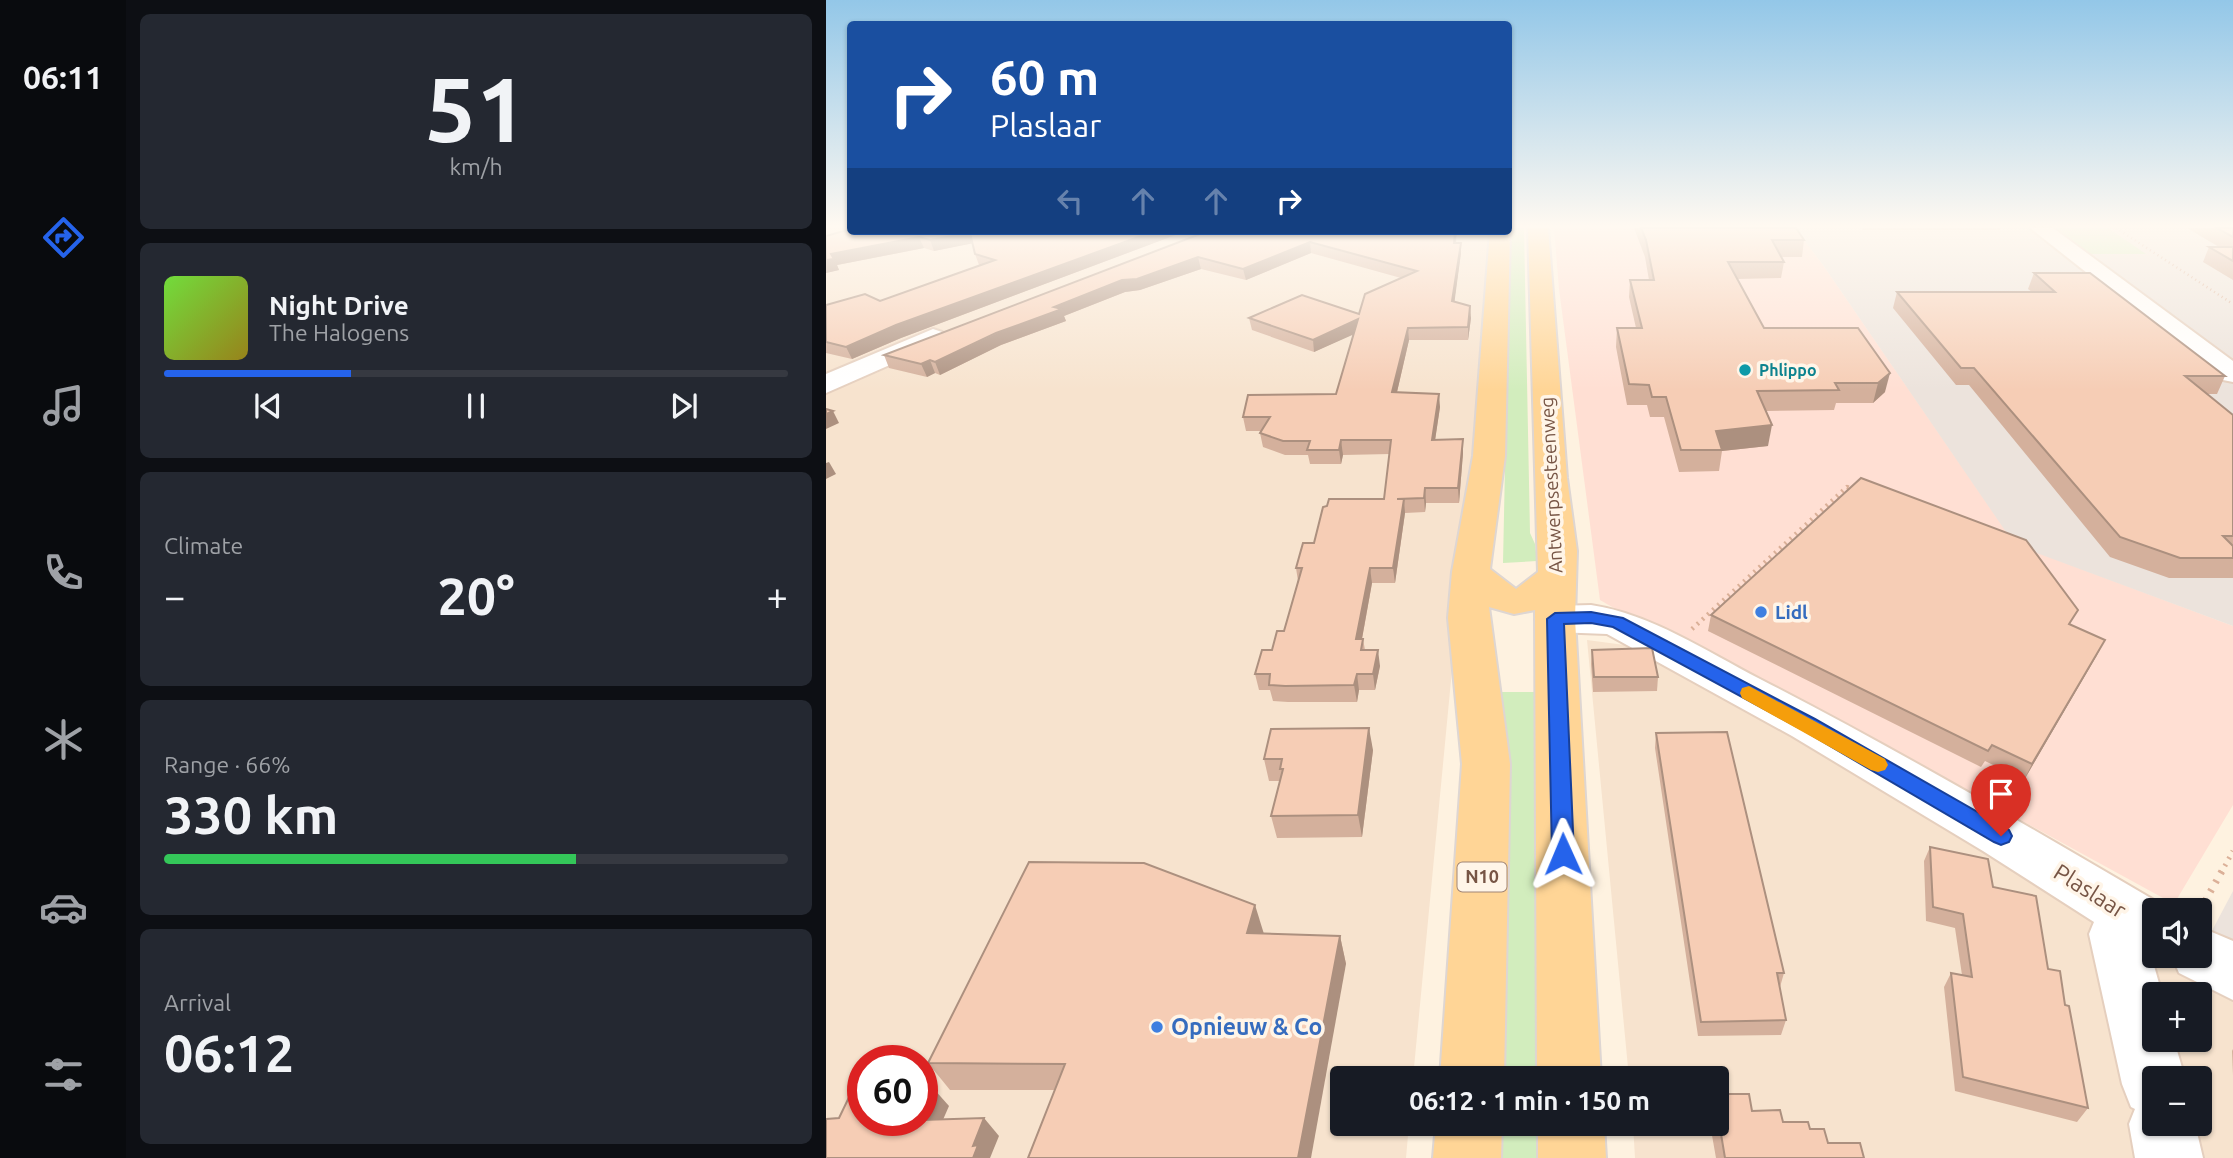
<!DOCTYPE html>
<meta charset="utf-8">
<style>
body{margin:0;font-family:Ubuntu,sans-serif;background:#242831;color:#f1f3f6;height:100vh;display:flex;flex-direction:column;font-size:26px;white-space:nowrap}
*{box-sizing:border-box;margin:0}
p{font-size:23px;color:#9ea1a6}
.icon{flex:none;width:38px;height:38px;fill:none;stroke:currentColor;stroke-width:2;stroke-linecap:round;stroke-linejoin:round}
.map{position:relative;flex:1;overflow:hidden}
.sheet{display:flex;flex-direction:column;gap:14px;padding:14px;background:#0d0f14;width:700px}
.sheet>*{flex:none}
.banner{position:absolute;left:21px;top:21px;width:665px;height:214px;border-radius:7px;box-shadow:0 2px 5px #0004;background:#1a4fa0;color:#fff;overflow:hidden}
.controls{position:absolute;left:1316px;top:898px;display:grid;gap:14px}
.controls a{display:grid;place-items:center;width:70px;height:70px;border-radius:7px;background:#171b24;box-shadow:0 2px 5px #0004;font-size:35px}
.speed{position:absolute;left:21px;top:1045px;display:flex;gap:14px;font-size:35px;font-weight:700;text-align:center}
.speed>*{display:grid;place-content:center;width:91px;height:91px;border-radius:50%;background:#171b24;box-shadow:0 2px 5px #0004;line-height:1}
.speed .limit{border:10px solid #d22;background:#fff;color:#111}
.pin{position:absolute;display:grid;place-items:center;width:60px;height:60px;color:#fff;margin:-72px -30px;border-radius:50% 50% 50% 0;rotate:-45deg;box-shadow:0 0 7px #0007}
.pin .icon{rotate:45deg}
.me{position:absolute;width:77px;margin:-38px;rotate:359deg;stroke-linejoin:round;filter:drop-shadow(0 0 5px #0008)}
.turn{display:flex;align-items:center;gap:24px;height:147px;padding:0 28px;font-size:32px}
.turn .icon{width:91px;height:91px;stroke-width:2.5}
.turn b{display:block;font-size:49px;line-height:60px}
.lanes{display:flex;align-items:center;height:66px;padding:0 28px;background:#0003;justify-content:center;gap:35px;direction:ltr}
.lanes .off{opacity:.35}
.big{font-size:52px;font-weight:600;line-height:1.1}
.sheet .card{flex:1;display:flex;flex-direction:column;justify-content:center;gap:10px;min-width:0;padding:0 24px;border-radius:10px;background:#242831}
.sheet .dial{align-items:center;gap:0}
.dial b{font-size:91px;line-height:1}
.song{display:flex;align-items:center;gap:21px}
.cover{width:84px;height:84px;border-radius:10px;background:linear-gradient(135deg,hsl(100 70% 55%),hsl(50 70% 35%))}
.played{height:7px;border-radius:4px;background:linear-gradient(90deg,#2563eb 30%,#363941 30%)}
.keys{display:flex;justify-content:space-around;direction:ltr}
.heat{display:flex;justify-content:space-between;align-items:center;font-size:38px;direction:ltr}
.charge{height:10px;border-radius:5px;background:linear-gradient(90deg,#34c759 66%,#363941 0)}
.trip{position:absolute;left:504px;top:1066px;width:399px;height:70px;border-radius:7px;background:#171b24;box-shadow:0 2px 5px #0004;font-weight:600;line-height:70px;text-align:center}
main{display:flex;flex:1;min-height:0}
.dock{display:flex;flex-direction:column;width:126px;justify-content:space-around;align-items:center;background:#090b0e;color:#9ea1a6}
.dock .icon{width:49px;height:49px}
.dock .on{color:#2563eb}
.dock b{font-size:32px;color:#f1f3f6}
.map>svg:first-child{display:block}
.residential{fill:#f7e3ce;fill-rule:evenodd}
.commercial{fill:#ffdfd3}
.industrial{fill:#ece3dc}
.green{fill:#d2edbd}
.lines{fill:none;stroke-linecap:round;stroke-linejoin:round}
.minor-casing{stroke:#e5cfbe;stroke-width:4}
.major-casing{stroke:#ded6d2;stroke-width:4}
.path-far3{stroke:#dbb098;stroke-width:2.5;stroke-dasharray:1 3.5;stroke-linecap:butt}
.path-far2{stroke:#dbb098;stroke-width:4.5;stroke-dasharray:2 5;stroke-linecap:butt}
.path-far1{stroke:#dbb098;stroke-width:5;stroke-dasharray:2 6;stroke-linecap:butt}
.path{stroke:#dbb098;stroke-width:7;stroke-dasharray:2.5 8;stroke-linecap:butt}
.minor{fill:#fff;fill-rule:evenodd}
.major{fill:#ffd596;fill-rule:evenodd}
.wall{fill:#d4b09c}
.shaded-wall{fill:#ac907f}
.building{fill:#f6cdb5;stroke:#ac907f;stroke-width:2}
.route{fill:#2563eb;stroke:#184099;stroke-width:2}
.slow{fill:#f59e0b}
.culture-dot{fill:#0f9aa8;stroke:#fff5e8;stroke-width:2.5}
.shop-dot{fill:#3f7fe0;stroke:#fff5e8;stroke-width:2.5}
.labels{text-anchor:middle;stroke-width:7;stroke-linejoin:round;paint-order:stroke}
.far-culture-label{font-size:16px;font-weight:bold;fill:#0d838f;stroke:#fff5e8;text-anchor:start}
.shield{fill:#fff5e8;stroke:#a08576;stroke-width:2}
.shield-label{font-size:18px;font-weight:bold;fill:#775545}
.street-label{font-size:19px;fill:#775545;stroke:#fff5e8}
.shop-label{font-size:19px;font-weight:bold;fill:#366cbe;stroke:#fff5e8;text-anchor:start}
.near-street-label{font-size:23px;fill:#775545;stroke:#fff5e8}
.near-shop-label{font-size:23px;font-weight:bold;fill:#366cbe;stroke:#fff5e8;text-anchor:start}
</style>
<main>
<nav class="dock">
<b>06:11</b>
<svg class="icon on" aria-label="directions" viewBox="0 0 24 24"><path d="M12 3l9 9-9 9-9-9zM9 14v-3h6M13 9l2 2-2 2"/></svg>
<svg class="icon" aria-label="music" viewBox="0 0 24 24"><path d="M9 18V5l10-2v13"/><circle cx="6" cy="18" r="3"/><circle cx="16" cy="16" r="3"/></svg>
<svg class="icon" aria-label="phone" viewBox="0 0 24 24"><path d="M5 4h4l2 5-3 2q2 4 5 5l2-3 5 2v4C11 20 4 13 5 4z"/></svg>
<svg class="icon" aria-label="climate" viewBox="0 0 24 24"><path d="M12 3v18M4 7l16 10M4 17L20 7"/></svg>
<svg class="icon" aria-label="car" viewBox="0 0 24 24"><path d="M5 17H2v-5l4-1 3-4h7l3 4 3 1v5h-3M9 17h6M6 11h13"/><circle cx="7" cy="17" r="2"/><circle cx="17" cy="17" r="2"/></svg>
<svg class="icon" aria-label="filters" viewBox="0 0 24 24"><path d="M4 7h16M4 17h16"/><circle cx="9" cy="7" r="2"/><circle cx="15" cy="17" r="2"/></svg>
</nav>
<section class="sheet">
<div class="card dial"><b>51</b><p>km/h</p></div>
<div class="card">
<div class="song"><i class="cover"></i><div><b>Night Drive</b><p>The Halogens</p></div></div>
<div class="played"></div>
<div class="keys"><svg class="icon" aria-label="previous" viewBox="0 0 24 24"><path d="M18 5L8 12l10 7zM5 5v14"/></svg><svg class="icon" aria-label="pause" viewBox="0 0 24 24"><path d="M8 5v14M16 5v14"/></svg><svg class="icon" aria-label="next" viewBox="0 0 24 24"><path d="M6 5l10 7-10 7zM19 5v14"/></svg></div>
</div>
<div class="card"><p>Climate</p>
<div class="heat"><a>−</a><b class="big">20°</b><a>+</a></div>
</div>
<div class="card"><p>Range · 66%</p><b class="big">330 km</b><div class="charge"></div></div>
<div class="card"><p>Arrival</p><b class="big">06:12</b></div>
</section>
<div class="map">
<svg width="1407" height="1158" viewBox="0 0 1407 1158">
<rect width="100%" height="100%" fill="#fef2e0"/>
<g class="residential">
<path d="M0,228H24V231H663L661,304L587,1078H516V1124H583L580,1158H0ZM37,1060H96V1120H37Z"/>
<path d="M761,640L806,646L980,736L1328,956H1351L1407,991V1158H809L807,1124H891V1078H803ZM1328,994H1374V1040H1328ZM1328,1078H1374V1124H1328Z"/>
</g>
<polygon class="commercial" points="728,228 969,228 997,265 1189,544 1407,626 1407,805 1348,904 957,690 862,643 850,644 774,600 733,289"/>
<g class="industrial">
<polygon points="969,228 1407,228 1407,626 1189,545 997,265"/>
<polygon points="1407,891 1407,957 1380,942"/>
</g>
<g class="green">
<polygon points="684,228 698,228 704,533 709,544 711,561 677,563"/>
<polygon points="1223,228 1282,228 1320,254 1258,254"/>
<polygon points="670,692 709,692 715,1078 672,1078 682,745"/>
<polygon points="671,1124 716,1124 717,1158 670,1158"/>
</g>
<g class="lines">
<g class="minor-casing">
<g id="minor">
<polygon points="1204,228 1227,228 1407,361 1407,382 1397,380"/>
<polygon points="107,329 116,332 120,337 116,342 0,393 0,374"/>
<path d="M765,605C825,614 880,651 934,679C1074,751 1209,830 1345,910H1328L1329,956L1325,955L1336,994H1328V1040H1348L1359,1078H1328V1124H1369L1377,1158H1309L1303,1124L1309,1109L1305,1107L1296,1084L1263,934L1268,922L1157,851L966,736L781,634L729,632L715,628L709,619L715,610L729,606Z"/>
<polygon points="1374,927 1407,941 1407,1000 1353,973 1346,956 1374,956"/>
</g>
</g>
<g class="major-casing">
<g id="major">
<polygon points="702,228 722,228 741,478 751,551 749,619 775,1078 711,1078 709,610 688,614 663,607 684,764 678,1078 614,1078 636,764 622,618 626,572 647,456 664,231 682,231 682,229 684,231 679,456 664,569 690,589 712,572"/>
<polygon points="610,1124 676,1124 675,1158 607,1158"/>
<polygon points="712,1124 778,1124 780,1158 712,1158"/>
</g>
</g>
<polyline class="path-far3" points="1290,228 1407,304"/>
<polyline class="path-far2" points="866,629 1021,487 1029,490"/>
<polyline class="path-far1" points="1395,873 1407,851"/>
<polyline class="path" points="1374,910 1396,871"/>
<use href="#minor" class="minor"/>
<use href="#major" class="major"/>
</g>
<g class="wall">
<polygon points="808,228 970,228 978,240 976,257 955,257 958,262 955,278 911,279 938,328 1032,328 1059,392 1047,403 1010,403 1008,410 940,411 942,446 896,451 893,471 853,472 838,417 824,417 821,405 801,405 790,347 791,328 810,328 803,297 804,280 823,280 819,257"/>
<polygon points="1036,228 1174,228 1174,230 1037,230"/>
<polygon points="1361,228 1407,228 1407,280 1377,262 1383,247 1393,247"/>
<polygon points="360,231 75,338 26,359 0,353 0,305 54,301 154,266 153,265 149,254 147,243 108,251 98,248 11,265 13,270 0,273 0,236"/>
<polygon points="382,231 631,231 630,243 635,253 628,302 645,318 642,340 583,340 571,392 614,407 609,440 637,453 633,503 600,503 599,512 579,513 569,583 546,583 536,639 537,639 539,650 554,666 549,690 533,690 531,702 462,702 447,701 444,690 433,690 429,674 446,650 458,631 472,581 470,568 488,543 558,499 564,454 517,455 515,464 484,464 482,455 459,455 437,447 434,433 435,431 420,431 417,417 510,394 527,334 488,352 426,330 423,318 533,314 575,278 485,253 420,280 375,269 314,290 299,292 238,316 240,321 175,345 114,375 109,373 101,377 63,368 58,355"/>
<polygon points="1208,273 1399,376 1391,394 1381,394 1407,415 1407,578 1343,578 1284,557 1143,385 1130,385 1067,308 1071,292 1206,292 1202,289"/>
<polygon points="885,615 1245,625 1271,655 1198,780 1159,761 1155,767 882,631"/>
<polygon points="766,650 832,677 831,691 767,692 765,664"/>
<polygon points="830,733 958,973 954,987 960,1020 955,1035 872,1036 829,748"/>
<polygon points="547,750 536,837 451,838 445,816 454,781 443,781 438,759"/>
<polygon points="1104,847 1167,887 1222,969 1239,1005 1262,1108 1251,1122 1129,1091 1118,987 1125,973 1136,975 1129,928 1100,921 1098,861"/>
<polygon points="438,934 514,936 520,964 228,1090 124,1090 102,1063"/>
<polygon points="1407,1049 1407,1075 1406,1051"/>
<polygon points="891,1094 926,1111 957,1122 984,1129 1002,1143 1038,1158 890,1158 884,1124 891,1124"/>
</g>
<g class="shaded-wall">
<polygon points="329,231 360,231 75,338 26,359 20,347 70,325"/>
<polygon points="629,231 631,231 628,254 628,243"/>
<polygon points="144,233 148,243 108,251 104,240"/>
<polygon points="93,237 98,248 11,265 13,270 0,273 0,260 5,254"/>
<polygon points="484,242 485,253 420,280 417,269"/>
<polygon points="635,243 635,253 627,313 626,301"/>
<polygon points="372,257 375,269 314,290 299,292 238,316 240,321 175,345 114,375 109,362 228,307 296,280"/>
<polygon points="644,306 645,318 642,340 642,327"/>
<polygon points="532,319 533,332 488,352 487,340"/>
<polygon points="582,328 583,340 568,405 566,392"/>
<polygon points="104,360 109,373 101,377 95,364"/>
<polygon points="1064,373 1059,392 1047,403 1052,383"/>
<polygon points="613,394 614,407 607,454 606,440"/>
<polygon points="7,411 13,423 0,429 0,414"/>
<polygon points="946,425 942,446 896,451 890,431"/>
<polygon points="637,439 637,453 633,503 632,488"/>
<polygon points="515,440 517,455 515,464 513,450"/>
<polygon points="3,462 10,474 0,479 0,463"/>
<polygon points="599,488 600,503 599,512 598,498"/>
<polygon points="578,499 579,513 569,583 567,568"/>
<polygon points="544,568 546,583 533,655 530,639"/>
<polygon points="1279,640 1271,655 1198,780 1206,764"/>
<polygon points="552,650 554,666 549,690 547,674"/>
<polygon points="531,674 533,690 531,702 528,685"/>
<polygon points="543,728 547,750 536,837 532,815"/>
<polygon points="429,905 438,934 421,933"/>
<polygon points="514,936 520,964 485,1158 472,1158"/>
<polygon points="107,1088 123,1106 109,1138 96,1120 96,1113"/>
<polygon points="158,1118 173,1136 164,1158 147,1158 147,1146"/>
</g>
<g class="building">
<polygon points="815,228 970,228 978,240 946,240 958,262 902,262 938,328 1032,328 1064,373 1052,383 1009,383 1013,390 931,391 946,425 890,431 896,450 855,450 840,397 826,397 823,385 803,384 791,328 816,328 804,280 828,280 820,240"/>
<polygon points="1391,228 1407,228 1407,237"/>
<polygon points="24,229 24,231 329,231 70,325 20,347 0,342 0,305 39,294 54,301 169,260 149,254 144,233 104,240 93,237 5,254 8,259 0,260 0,236"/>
<polygon points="382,231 629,231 628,243 635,243 626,301 644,306 642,327 582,328 566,392 613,394 606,440 637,439 632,488 599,488 598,498 571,499 578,499 567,568 544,568 530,639 537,639 535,650 552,650 547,674 531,674 528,685 459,686 443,685 444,674 429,674 436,650 446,650 451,631 458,631 476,568 470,568 477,543 488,543 497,507 501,506 503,499 558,499 565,440 515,440 513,450 481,450 484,441 457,441 434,433 444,417 417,417 422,395 510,394 532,319 487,340 423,318 476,295 533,314 539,294 591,271 484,242 417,269 372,257 311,279 296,280 228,307 236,309 170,333 109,362 104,360 95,364 58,355"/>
<polygon points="1383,247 1407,247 1407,261"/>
<polygon points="1208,273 1264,273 1399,376 1359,376 1407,415 1407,536 1397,536 1407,546 1407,558 1354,558 1294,537 1148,368 1135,368 1071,292 1229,292"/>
<polygon points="0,409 7,411 0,414"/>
<polygon points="1035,478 1200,540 1252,610 1243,624 1279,640 1206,764 1166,745 1162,751 885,615"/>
<polygon points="826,648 832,677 768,677 766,650"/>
<polygon points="543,728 532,815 445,816 457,769 454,769 456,759 438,759 445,729"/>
<polygon points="901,732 958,973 951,973 960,1020 875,1022 830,733"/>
<polygon points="1104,847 1162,859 1167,887 1210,896 1222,969 1234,971 1239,1005 1243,1006 1262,1108 1137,1077 1125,973 1146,977 1137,914 1107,907"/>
<polygon points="203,862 318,863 429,905 421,933 514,936 472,1158 202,1158 239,1064 102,1063"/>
<polygon points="96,1088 107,1088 96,1113"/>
<polygon points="37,1090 37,1120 96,1120 158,1118 147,1146 152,1145 147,1158 0,1158 0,1119 13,1118 26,1091"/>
<polygon points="891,1094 923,1094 926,1111 954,1110 957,1122 982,1122 984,1129 998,1129 1002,1143 1034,1143 1038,1158 899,1158 891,1110"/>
</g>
<linearGradient id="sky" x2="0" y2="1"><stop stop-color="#93c7e8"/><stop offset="0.58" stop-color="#fff9f1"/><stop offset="1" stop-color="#fff9f1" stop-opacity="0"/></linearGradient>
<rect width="1407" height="390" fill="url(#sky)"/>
<polygon class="route" points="765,612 797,618 989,719 1183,830 1186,836 1183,842 1175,845 1168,842 975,729 787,627 765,623 738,624 748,854 744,860 737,863 729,860 726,854 721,619 729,613"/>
<polygon class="slow" points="923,686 1059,759 1062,765 1059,770 1052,772 1045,770 916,698 914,693 916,688"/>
<circle class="culture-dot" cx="919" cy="370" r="7"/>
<g class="shop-dot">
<circle cx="935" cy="612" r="7"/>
<circle cx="331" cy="1027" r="7"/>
</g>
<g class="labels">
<g class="far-culture-label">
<text x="933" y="376">Phlippo</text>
</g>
<rect class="shield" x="631.5" y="862.5" width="49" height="29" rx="5"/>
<g class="shield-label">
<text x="656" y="883">N10</text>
</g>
<g class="street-label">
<text transform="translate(725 485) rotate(-93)" y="7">Antwerpsesteenweg</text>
</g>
<g class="shop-label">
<text x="949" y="619">Lidl</text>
</g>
<g class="near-street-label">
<text transform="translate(1264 891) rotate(32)" y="8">Plaslaar</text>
</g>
<g class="near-shop-label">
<text x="345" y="1035">Opnieuw &amp; Co</text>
</g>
</g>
</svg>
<div class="controls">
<a><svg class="icon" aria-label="sound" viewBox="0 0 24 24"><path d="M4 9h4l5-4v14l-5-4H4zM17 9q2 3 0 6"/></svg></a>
<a>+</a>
<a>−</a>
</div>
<div class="speed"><div class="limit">60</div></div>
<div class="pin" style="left:1175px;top:836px;background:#d93025"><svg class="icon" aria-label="arrive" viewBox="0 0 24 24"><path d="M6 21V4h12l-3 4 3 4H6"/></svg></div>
<svg class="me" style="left:737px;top:854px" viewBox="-20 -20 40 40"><path d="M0-17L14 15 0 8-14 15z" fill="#2563eb" stroke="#fff" stroke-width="4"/></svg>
<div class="trip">06:12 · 1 min · 150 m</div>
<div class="banner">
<div class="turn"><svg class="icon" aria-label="right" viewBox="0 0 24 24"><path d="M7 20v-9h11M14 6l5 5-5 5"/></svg><div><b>60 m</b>Plaslaar</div></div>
<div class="lanes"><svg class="icon off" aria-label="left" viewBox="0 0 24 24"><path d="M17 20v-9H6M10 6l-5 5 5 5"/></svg><svg class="icon off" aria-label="ahead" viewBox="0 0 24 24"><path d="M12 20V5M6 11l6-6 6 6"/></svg><svg class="icon off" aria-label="ahead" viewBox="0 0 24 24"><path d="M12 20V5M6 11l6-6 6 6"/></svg><svg class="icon" aria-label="right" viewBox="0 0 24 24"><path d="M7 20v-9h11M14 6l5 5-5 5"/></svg></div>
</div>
</div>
</main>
